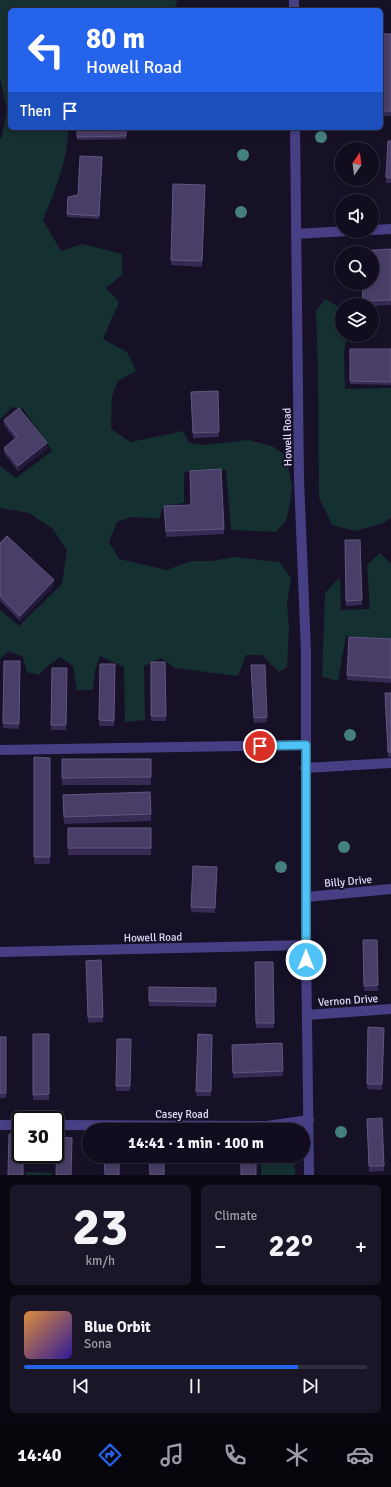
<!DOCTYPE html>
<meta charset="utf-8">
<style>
body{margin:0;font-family:Signika,sans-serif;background:#1a1627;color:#f1f3f6;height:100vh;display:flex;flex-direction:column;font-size:15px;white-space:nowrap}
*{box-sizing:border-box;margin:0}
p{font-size:13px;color:#9c9ca4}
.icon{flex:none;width:22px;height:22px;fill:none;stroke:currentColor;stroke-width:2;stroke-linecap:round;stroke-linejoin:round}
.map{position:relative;height:1175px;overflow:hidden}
.side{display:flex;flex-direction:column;gap:10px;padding:10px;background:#090710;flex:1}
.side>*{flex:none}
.banner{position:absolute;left:8px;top:8px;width:375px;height:122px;border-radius:6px;box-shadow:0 2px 6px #0003,0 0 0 1px #302d3c;background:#2563eb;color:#fff;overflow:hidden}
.needle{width:26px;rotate:14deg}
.tools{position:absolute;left:335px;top:142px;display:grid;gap:8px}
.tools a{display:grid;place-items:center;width:44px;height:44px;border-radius:50%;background:#110d1e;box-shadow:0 2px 6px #0003,0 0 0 1px #302d3c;font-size:20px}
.speed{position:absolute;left:12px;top:1111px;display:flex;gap:8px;font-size:20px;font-weight:700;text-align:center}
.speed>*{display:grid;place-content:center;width:52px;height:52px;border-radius:50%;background:#110d1e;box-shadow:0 2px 6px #0003,0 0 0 1px #302d3c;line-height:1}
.speed .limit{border:2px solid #111;border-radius:6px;background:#fff;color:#111}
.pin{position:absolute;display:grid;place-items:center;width:34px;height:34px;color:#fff;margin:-17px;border:2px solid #fff;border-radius:50%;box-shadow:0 1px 4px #0007}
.me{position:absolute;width:44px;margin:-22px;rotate:0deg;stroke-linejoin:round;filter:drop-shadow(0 0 3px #0008)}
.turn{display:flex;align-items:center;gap:14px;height:84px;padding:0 12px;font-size:18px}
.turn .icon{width:52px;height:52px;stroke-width:2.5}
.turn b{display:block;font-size:28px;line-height:34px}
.then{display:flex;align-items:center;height:38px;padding:0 12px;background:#0003;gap:8px;font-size:15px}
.big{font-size:30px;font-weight:800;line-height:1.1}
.side .tile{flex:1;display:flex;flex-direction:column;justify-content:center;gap:6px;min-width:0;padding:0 14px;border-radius:6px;background:#1a1627}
.side .dial{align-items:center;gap:0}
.dial b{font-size:52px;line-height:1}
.song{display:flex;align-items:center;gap:12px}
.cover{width:48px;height:48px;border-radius:6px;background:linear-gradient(135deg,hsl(30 70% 55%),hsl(250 70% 35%))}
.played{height:4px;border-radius:2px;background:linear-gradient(90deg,#2563eb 80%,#302d3c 80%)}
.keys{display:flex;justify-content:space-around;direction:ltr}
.heat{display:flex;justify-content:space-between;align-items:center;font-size:22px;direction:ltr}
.side .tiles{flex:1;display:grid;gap:10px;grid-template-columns:1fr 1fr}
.tile:last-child{grid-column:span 2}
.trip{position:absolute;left:82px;top:1123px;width:228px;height:40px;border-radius:20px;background:#110d1e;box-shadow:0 2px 6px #0003,0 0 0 1px #302d3c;font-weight:800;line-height:40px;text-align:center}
.dock{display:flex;height:64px;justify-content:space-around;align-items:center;background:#07050c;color:#9c9ca4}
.dock .icon{width:28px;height:28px}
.dock .active{color:#2563eb}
.dock b{font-size:18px;color:#f1f3f6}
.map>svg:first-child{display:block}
.green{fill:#153031}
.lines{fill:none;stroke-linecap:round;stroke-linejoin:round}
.minor{stroke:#473f84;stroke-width:10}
.tree{fill:#44807f}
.wall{fill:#372b55}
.shaded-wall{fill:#22193b}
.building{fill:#493e67;stroke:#61567e}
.route-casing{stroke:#337fa1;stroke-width:10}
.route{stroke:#4fc3f7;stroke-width:7}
.labels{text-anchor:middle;stroke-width:4;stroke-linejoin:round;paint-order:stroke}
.street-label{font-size:11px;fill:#e1dafd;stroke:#171128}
</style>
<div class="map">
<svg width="391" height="1175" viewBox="0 0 391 1175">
<rect width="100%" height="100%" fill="#171128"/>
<g class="green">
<path d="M0,0H177L175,10H10V128H68C68,160 55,190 43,220L61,251L82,244L122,254V275L106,288L119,302L103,339L127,352L136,371L118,381L112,396L111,429L131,442L183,431L189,443L205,445L248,440L272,446L286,456L292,486L290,503L286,521L276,532L231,530L226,470L184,472V503L163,506L159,519L132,517L117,522L109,542L119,559L167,570L191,561H212L234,557L279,562L291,578L287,604L289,629L287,667L279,672L262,655H246L238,676L175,668L161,658L144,666L145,720L125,722L124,667L100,656L95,671L93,690H77L73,666L60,657L45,668L39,675L27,672L23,657L8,651L0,659V610L19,626L62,584L67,550L53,529L29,513L0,508V466L16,478L52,451L23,409L12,407L0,419V139L2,136L7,110L0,78Z"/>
<polygon points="325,299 342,309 342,335 347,335 344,354 345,389 391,388 391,518 381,524 355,531 332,525 319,497 318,370 316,311"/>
<polygon points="380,553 391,564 391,642 346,636 338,681 322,677 325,593 340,577 341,610 370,609 367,565"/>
<polygon points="261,1156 294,1156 295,1175 261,1175"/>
<polygon points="26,1172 52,1173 52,1175 26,1175"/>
</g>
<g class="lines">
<g class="minor">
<polyline points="294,10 294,0"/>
<polyline points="295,128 299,478 306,652 306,945 309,1175"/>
<polyline points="372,230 391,229"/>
<polyline points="296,234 348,231"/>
<polyline points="0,750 305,745"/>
<polyline points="305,768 391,763"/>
<polyline points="307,897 391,889"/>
<polyline points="0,952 306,945"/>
<polyline points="307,1015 391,1009"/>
<polyline points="0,1125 21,1125"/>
<polyline points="55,1125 267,1126 309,1120"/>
</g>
</g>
<g class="tree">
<circle cx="321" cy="137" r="6"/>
<circle cx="243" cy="155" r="6"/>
<circle cx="241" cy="212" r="6"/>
<circle cx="350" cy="735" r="6"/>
<circle cx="344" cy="847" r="6"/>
<circle cx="281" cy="867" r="6"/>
<circle cx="341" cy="1132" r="6"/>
</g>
<g class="wall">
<polygon points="391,34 391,116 381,116 381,71"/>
<polygon points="77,128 126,128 126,139 77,140"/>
<polygon points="177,128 209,128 209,130"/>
<polygon points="391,141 391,183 386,183 386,177"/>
<polygon points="102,157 99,219 67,217 68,197 78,195"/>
<polygon points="173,184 205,185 202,267 171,265"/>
<polygon points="391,249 391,305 372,306 372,305 363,305 362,283"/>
<polygon points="350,349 391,349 391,385 350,384"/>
<polygon points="218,391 219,437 193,438 191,392"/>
<polygon points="4,420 47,449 18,471 4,453 4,448 15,439 4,425"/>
<polygon points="164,506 224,529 224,534 166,537"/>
<polygon points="345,540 360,540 362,605 346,606"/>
<polygon points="0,543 54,586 20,621 0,601"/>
<polygon points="391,639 391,683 347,680 347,675"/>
<polygon points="4,661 20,661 19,729 3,728"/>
<polygon points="151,662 165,662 166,721 151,721"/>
<polygon points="100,664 115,664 114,726 99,726"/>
<polygon points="52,668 67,668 66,730 51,730"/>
<polygon points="251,671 267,717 267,722 254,723"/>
<polygon points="385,693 391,693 391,757 388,757"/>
<polygon points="34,757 50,758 50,864 34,864"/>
<rect x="62" y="759" width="89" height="26"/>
<polygon points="150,792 151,821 64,824 63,802"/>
<rect x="68" y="828" width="83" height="27"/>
<polygon points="217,867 215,913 191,912 191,907"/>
<polygon points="363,940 377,940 378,991 364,991"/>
<polygon points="101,960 103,1022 88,1023 86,961"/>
<polygon points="255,962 273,962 274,1028 256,1028"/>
<polygon points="149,987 216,988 216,1007 149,1006"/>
<polygon points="368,1027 384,1028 382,1090 367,1089"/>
<rect x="33" y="1034" width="16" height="66"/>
<polygon points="198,1034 212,1035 211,1096 196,1096"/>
<rect x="0" y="1037" width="6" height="61"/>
<polygon points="117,1039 131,1039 130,1091 116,1091"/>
<polygon points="282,1043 283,1076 233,1078 232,1045"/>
<polygon points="382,1118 384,1171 369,1172 367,1124"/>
</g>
<g class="shaded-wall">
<polygon points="47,443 47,449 18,471 18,466"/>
<polygon points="54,580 54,586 20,621 20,616"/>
</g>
<g class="building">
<polygon points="382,34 391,34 391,111 381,111 381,71"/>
<polygon points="77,128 126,128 126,136 77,137"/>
<polygon points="388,141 391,141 391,178 386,177"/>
<polygon points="80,156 102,157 99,216 67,214 68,197 78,195"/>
<polygon points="173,184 205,185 202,261 171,260"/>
<polygon points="391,249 391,300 363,301 362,283 372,283 372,253 361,253 361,251"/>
<polygon points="350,349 391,349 391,382 350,381"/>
<polygon points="218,391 219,432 193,433 191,392"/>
<polygon points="19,408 47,443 18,466 4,448 17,437 4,420"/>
<polygon points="221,469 224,529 166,531 164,506 191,505 190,471"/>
<polygon points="7,536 54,580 20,616 0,596 0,543"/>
<polygon points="345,540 360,540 362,600 346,601"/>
<polygon points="349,637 391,639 391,678 347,675"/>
<polygon points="4,661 20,661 19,724 3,723"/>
<polygon points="151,662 165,662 166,716 151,716"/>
<polygon points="100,664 115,664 114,721 99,720"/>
<polygon points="251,665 265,665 267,717 254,718"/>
<polygon points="52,668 67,668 66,725 51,725"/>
<polygon points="385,693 391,693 391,752 388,752"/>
<polygon points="34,757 50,758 50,857 34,857"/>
<polygon points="62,759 151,759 151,777 62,778"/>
<polygon points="150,792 151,814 64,817 63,795"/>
<rect x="68" y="828" width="83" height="20"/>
<polygon points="193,866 217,867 215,908 191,907"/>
<polygon points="363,940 377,940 378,985 364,986"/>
<polygon points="101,960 103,1017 88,1017 86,961"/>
<polygon points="255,962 273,962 274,1023 256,1023"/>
<polygon points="149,987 216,988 216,1002 149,1001"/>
<polygon points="368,1027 384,1028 382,1084 367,1084"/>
<polygon points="33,1034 49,1034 49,1094 33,1095"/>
<polygon points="198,1034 212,1035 211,1091 196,1091"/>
<rect x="0" y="1037" width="6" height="56"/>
<polygon points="117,1039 131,1039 130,1086 116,1086"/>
<polygon points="282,1043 283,1071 233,1073 232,1045"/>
<polygon points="382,1118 384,1166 369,1166 367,1119"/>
<polygon points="9,1134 21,1134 21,1154 23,1154 23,1175 8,1175"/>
<polygon points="57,1137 72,1138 71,1175 56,1175"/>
<polygon points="104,1156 119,1156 119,1175 105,1175"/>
<polygon points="149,1156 164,1156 164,1175 150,1175"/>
<rect x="241" y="1156" width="15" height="19"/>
</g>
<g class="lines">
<g class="route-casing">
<polyline id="route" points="260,746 306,745 306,960"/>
</g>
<use href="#route" class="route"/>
</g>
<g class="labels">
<g class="street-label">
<text transform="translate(287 437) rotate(-91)" y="4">Howell Road</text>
<text transform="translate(348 881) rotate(-5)" y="4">Billy Drive</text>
<text transform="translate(153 937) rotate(-1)" y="4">Howell Road</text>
<text transform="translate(348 1000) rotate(-4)" y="4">Vernon Drive</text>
<text x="182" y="1118">Casey Road</text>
</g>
</g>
</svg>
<div class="tools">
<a><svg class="needle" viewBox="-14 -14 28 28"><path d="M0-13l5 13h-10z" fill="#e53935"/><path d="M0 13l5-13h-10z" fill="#9c9ca4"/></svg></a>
<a><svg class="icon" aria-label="sound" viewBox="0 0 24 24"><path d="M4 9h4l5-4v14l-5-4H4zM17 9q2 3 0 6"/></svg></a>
<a><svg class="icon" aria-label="search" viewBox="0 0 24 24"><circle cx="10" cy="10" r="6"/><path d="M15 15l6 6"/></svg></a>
<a><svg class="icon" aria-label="layers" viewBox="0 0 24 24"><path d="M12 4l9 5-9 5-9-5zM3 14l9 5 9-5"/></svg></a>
</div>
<div class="speed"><div class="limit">30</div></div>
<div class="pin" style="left:260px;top:746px;background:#d93025"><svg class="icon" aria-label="arrive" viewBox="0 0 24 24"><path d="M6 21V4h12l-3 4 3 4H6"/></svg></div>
<svg class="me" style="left:306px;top:960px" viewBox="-20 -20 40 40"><circle r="17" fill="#4fc3f7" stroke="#fff" stroke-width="3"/><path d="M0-11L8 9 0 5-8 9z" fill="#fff"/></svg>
<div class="trip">14:41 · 1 min · 100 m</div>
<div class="banner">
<div class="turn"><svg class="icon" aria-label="left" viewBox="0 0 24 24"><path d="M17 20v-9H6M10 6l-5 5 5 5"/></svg><div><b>80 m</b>Howell Road</div></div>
<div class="then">Then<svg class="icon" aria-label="arrive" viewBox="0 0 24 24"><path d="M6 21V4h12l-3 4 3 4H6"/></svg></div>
</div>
</div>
<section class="side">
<div class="tiles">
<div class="tile dial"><b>23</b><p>km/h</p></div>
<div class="tile"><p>Climate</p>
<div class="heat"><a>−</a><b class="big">22°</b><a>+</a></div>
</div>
<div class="tile">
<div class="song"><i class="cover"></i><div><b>Blue Orbit</b><p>Sona</p></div></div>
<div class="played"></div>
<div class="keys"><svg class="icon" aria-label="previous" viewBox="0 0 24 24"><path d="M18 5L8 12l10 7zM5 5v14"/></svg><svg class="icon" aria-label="pause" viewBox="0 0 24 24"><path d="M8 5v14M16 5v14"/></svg><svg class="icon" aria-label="next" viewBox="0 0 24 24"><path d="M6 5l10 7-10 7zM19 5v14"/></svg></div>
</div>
</div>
</section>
<nav class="dock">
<b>14:40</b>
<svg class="icon active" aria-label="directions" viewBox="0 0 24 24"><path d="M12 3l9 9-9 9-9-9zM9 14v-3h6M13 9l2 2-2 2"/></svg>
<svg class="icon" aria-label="music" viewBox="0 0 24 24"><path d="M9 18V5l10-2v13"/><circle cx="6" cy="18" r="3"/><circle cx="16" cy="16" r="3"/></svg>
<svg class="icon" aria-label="phone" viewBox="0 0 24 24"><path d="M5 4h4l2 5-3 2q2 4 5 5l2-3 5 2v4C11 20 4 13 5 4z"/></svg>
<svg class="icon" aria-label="climate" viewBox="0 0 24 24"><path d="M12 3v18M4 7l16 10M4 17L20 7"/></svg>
<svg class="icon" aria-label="car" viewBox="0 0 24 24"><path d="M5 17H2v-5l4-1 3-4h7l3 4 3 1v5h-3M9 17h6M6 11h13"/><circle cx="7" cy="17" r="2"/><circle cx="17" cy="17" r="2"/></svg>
</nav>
